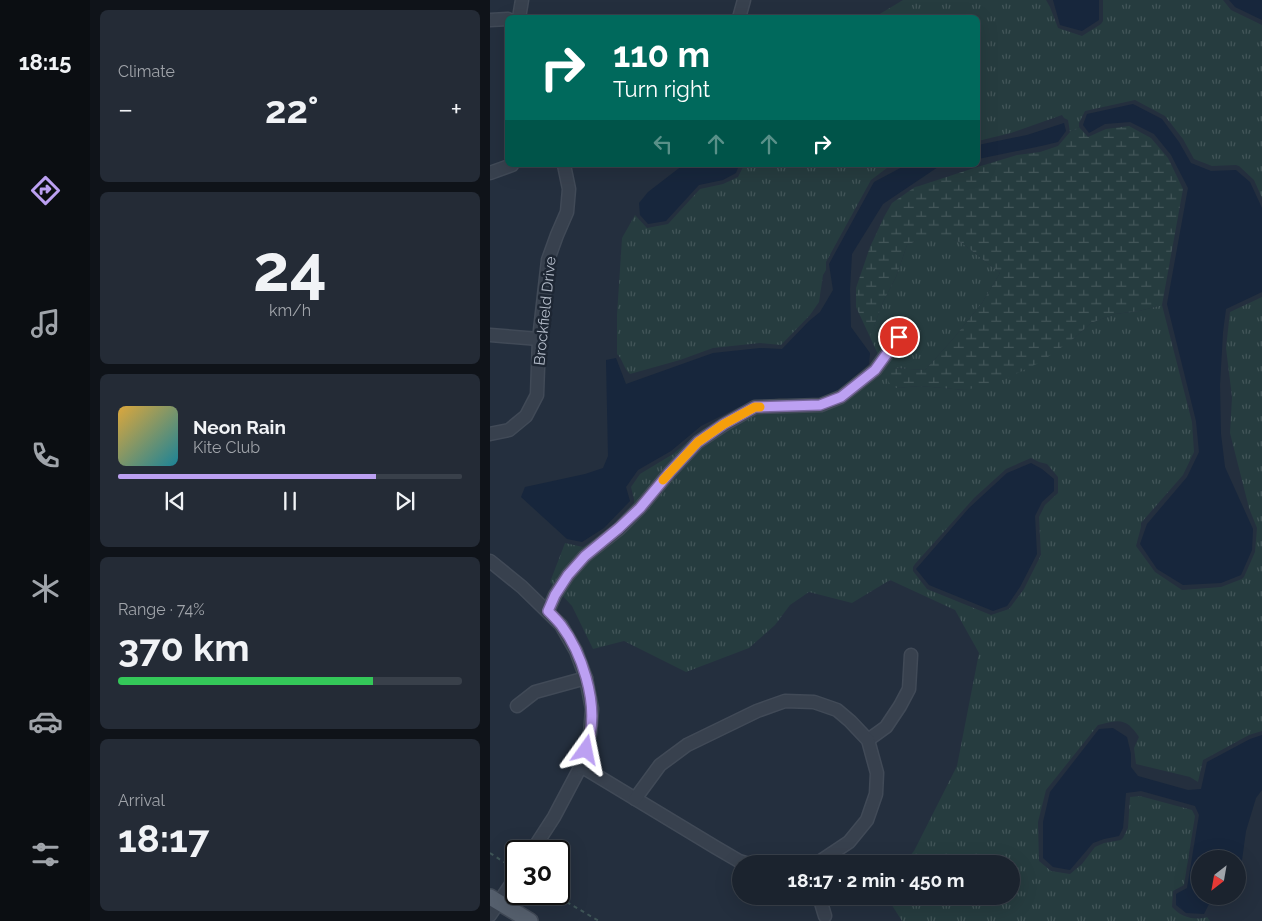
<!DOCTYPE html>
<meta charset="utf-8">
<style>
body{margin:0;font-family:Raleway,sans-serif;background:#242b36;color:#f1f3f6;height:100vh;display:flex;flex-direction:column;font-size:19px;white-space:nowrap}
*{box-sizing:border-box;margin:0}
p{font-size:16px;color:#a0a4aa}
.icon{flex:none;width:28px;height:28px;fill:none;stroke:currentColor;stroke-width:2;stroke-linecap:round;stroke-linejoin:round}
.map{position:relative;flex:1;overflow:hidden}
.panel{display:flex;flex-direction:column;gap:10px;padding:10px;background:#0f1319;width:400px}
.panel>*{flex:none}
.hud{position:absolute;left:15px;top:15px;width:475px;height:152px;border-radius:8px;box-shadow:0 5px 20px #0002,0 0 0 1px #39404a;background:#00695c;color:#fff;overflow:hidden}
.needle{width:32px;rotate:211deg}
.tools{position:absolute;left:701px;top:850px;display:grid;gap:10px}
.tools a{display:grid;place-items:center;width:55px;height:55px;border-radius:50%;background:#1b232e;box-shadow:0 5px 20px #0002,0 0 0 1px #39404a;font-size:25px}
.speed{position:absolute;left:15px;top:840px;display:flex;gap:10px;font-size:25px;font-weight:700;text-align:center}
.speed>*{display:grid;place-content:center;width:65px;height:65px;border-radius:50%;background:#1b232e;box-shadow:0 5px 20px #0002,0 0 0 1px #39404a;line-height:1}
.speed .limit{border:2px solid #111;border-radius:8px;background:#fff;color:#111}
.pin{position:absolute;display:grid;place-items:center;width:42px;height:42px;color:#fff;margin:-21px;border:2px solid #fff;border-radius:50%;box-shadow:0 1px 5px #0007}
.me{position:absolute;width:55px;margin:-28px;rotate:12deg;stroke-linejoin:round;filter:drop-shadow(0 0 4px #0008)}
.turn{display:flex;align-items:center;gap:18px;height:105px;padding:0 25px;font-size:22px}
.turn .icon{width:65px;height:65px;stroke-width:2.5}
.turn b{display:block;font-size:35px;line-height:42px}
.lanes{display:flex;align-items:center;height:48px;padding:0 25px;background:#0003;justify-content:center;gap:25px;direction:ltr}
.lanes .off{opacity:.35}
.big{font-size:38px;font-weight:700;line-height:1.1}
.panel .card{flex:1;display:flex;flex-direction:column;justify-content:center;gap:8px;min-width:0;padding:0 18px;border-radius:8px;background:#242b36}
.panel .dial{align-items:center;gap:0}
.dial b{font-size:65px;line-height:1}
.song{display:flex;align-items:center;gap:15px}
.cover{width:60px;height:60px;border-radius:8px;background:linear-gradient(135deg,hsl(40 70% 55%),hsl(190 70% 35%))}
.played{height:5px;border-radius:2px;background:linear-gradient(90deg,#bca0f2 75%,#39404a 75%)}
.keys{display:flex;justify-content:space-around;direction:ltr}
.heat{display:flex;justify-content:space-between;align-items:center;font-size:28px;direction:ltr}
.charge{height:8px;border-radius:4px;background:linear-gradient(90deg,#34c759 74%,#39404a 0)}
.trip{position:absolute;left:242px;top:855px;width:288px;height:50px;border-radius:25px;background:#1b232e;box-shadow:0 5px 20px #0002,0 0 0 1px #39404a;font-weight:700;line-height:50px;text-align:center}
main{display:flex;flex:1;min-height:0}
.menu{display:flex;flex-direction:column;width:90px;justify-content:space-around;align-items:center;background:#0b0e12;color:#a0a4aa}
.menu .icon{width:35px;height:35px}
.menu .selected{color:#bca0f2}
.menu b{font-size:22px;color:#f1f3f6}
.map>svg:first-child{display:block}
.grass{fill:url(#grass-tufts);fill-rule:evenodd}
.wetland{fill:url(#wetland-marsh)}
.water{fill:#17263c}
.lines{fill:none;stroke-linecap:round;stroke-linejoin:round}
.minor-casing{stroke:#414a57;stroke-width:15}
.major-casing{stroke:#414a57;stroke-width:18}
.path{stroke:#3f5557;stroke-width:2;stroke-dasharray:4 4;stroke-linecap:butt}
.minor{stroke:#38414e;stroke-width:12}
.major{stroke:#56606e;stroke-width:15}
.route-casing{stroke:#7a689d;stroke-width:12}
.route{stroke:#bca0f2;stroke-width:9}
.slow{stroke:#f59e0b;stroke-width:9}
.labels{text-anchor:middle;stroke-width:5;stroke-linejoin:round;paint-order:stroke}
.street-label{font-size:15px;fill:#b4bcc9;stroke:#1d2633}
</style>
<main>
<nav class="menu">
<b>18:15</b>
<svg class="icon selected" aria-label="directions" viewBox="0 0 24 24"><path d="M12 3l9 9-9 9-9-9zM9 14v-3h6M13 9l2 2-2 2"/></svg>
<svg class="icon" aria-label="music" viewBox="0 0 24 24"><path d="M9 18V5l10-2v13"/><circle cx="6" cy="18" r="3"/><circle cx="16" cy="16" r="3"/></svg>
<svg class="icon" aria-label="phone" viewBox="0 0 24 24"><path d="M5 4h4l2 5-3 2q2 4 5 5l2-3 5 2v4C11 20 4 13 5 4z"/></svg>
<svg class="icon" aria-label="climate" viewBox="0 0 24 24"><path d="M12 3v18M4 7l16 10M4 17L20 7"/></svg>
<svg class="icon" aria-label="car" viewBox="0 0 24 24"><path d="M5 17H2v-5l4-1 3-4h7l3 4 3 1v5h-3M9 17h6M6 11h13"/><circle cx="7" cy="17" r="2"/><circle cx="17" cy="17" r="2"/></svg>
<svg class="icon" aria-label="filters" viewBox="0 0 24 24"><path d="M4 7h16M4 17h16"/><circle cx="9" cy="7" r="2"/><circle cx="15" cy="17" r="2"/></svg>
</nav>
<section class="panel">
<div class="card"><p>Climate</p>
<div class="heat"><a>−</a><b class="big">22°</b><a>+</a></div>
</div>
<div class="card dial"><b>24</b><p>km/h</p></div>
<div class="card">
<div class="song"><i class="cover"></i><div><b>Neon Rain</b><p>Kite Club</p></div></div>
<div class="played"></div>
<div class="keys"><svg class="icon" aria-label="previous" viewBox="0 0 24 24"><path d="M18 5L8 12l10 7zM5 5v14"/></svg><svg class="icon" aria-label="pause" viewBox="0 0 24 24"><path d="M8 5v14M16 5v14"/></svg><svg class="icon" aria-label="next" viewBox="0 0 24 24"><path d="M6 5l10 7-10 7zM19 5v14"/></svg></div>
</div>
<div class="card"><p>Range · 74%</p><b class="big">370 km</b><div class="charge"></div></div>
<div class="card"><p>Arrival</p><b class="big">18:17</b></div>
</section>
<div class="map">
<svg width="772" height="921" viewBox="0 0 772 921">
<defs>
<pattern id="grass-tufts" width="24" height="20" patternUnits="userSpaceOnUse" patternTransform="scale(1.25)"><rect width="24" height="20" fill="#263c3f"/><path d="M3 7l-1-3M5 7V3M7 7l1-3M15 17l-1-3M17 17v-4M19 17l1-3" fill="none" stroke="#435659"/></pattern>
<pattern id="wetland-marsh" width="20" height="14" patternUnits="userSpaceOnUse" patternTransform="scale(1.25)"><rect width="20" height="14" fill="#263c3f"/><path d="M1 5h8M5 5V1M11 12h8M15 12V8" fill="none" stroke="#435659"/></pattern>
</defs>
<rect width="100%" height="100%" fill="#242f3e"/>
<g class="grass">
<polygon points="413,0 556,0 560,7 568,28 592,36 611,24 613,21 613,0 733,0 741,10 772,25 772,198 764,180 749,166 746,165 722,166 704,159 693,139 675,116 645,100 595,111 589,123 589,127 580,132 578,120 574,118 572,115 521,133 488,141 488,18 383,18"/>
<path d="M254,165H401L381,180L336,262V270L333,275L329,302L320,315L291,345L270,343L223,348L190,360L140,374C133,368 133,359 127,354V315L132,238L145,215L157,228L178,224L210,189L233,184L248,177Z"/>
<path d="M444,232L472,243L510,273L492,303L463,339L435,370L403,368L406,388L430,386L475,390L583,339L601,323L625,314L649,311L672,305L702,422L704,452L693,475L651,523V527L646,546L665,572L692,590L731,587L752,579L754,577L765,552L767,528L759,508L740,433L742,397L736,348L740,312L772,297V731L759,735L715,759L713,760L708,782L700,777L646,764L644,748L649,737C641,726 636,719 621,722C616,723 613,724 608,725L556,790L548,822L549,861L561,871L580,874L592,864L605,847L614,843L631,840L633,838L638,828L640,797L650,796L702,810L705,816L694,885L683,891L682,907C691,917 704,921 717,917L720,921H412L396,896H521V864H413L424,851L467,766L489,653L465,610L400,580L362,603L319,592L300,605L285,625L259,648L196,672L134,641L103,649L82,606L60,582L75,543L93,547L117,531L144,503V499L141,487L150,474L183,454L212,430L252,410L349,395L390,359L380,337L393,302L406,277L417,245ZM541,458L549,462L557,464L568,477V493L555,505L549,517L551,555L534,589L519,609L501,615L437,589L423,571V567L425,564L484,498L516,469Z"/>
</g>
<polygon class="wetland" points="639,126 661,138 678,158 693,189 672,305 649,311 625,314 601,323 583,339 551,362 506,383 475,390 430,386 406,388 397,381 402,368 435,370 463,339 492,303 510,273 472,243 444,233 417,245 406,277 393,302 380,337 366,307 366,288 380,247 394,217 402,203 425,187 429,186 481,169 527,155 550,152 568,146 580,132 589,127 598,137 616,129"/>
<g class="water">
<polygon points="563,0 609,0 609,20 592,31 570,25"/>
<polygon points="739,0 772,0 772,20 745,7"/>
<polygon points="643,104 672,119 689,142 701,163 721,171 746,170 760,182 772,208 772,292 736,309 733,332 730,385 731,434 735,467 763,529 762,550 751,575 731,583 693,585 667,569 650,544 657,524 697,477 709,452 706,421 677,304 698,188 681,155 664,134 640,122 615,124 599,133 593,125 597,114"/>
<polygon points="574,123 576,131 568,142 551,146 488,159 488,145 537,135"/>
<polygon points="193,165 249,165 246,173 233,180 209,185 176,221 158,224 150,215 149,203 158,192"/>
<polygon points="416,165 456,165 448,167 393,204 362,254 360,289 361,327 380,353 379,364 347,392 322,402 289,398 251,406 211,426 181,451 148,470 136,487 140,501 114,528 92,542 77,539 31,497 35,487 95,474 113,468 118,456 116,360 126,358 136,384 223,353 270,348 292,349 319,321 330,312 343,290 339,264 384,182"/>
<polygon points="541,463 552,469 564,479 564,491 552,502 545,516 547,554 530,587 517,606 503,611 439,585 426,569 479,508 517,473"/>
<polygon points="623,728 637,737 641,754 641,767 648,776 698,790 711,789 717,762 760,739 772,735 772,790 766,798 756,831 752,860 748,865 748,859 710,859 710,896 723,896 714,914 696,913 686,905 686,894 697,888 709,815 705,806 651,791 636,793 633,828 629,836 614,839 603,843 580,870 563,867 553,858 553,822 560,792 609,729"/>
</g>
<g class="lines">
<g class="minor-casing">
<g id="minor">
<polyline points="29,18 32,0"/>
<polyline points="249,18 254,0"/>
<polyline points="0,20 18,19"/>
<polyline points="0,173 22,165"/>
<polyline points="0,335 49,339"/>
<polyline points="0,434 19,430 36,416 47,395 49,339 58,260 67,235 77,212 79,189 74,165"/>
<polyline points="0,561 32,587 71,625 86,651 96,678 102,709 100,734 91,766 64,817 42,851"/>
<polyline points="58,611 65,595 78,575 95,556 129,529 150,508 180,472 208,442 235,424 265,407 331,405 351,397 385,370 409,337"/>
<polyline points="27,706 45,692 96,678"/>
<polyline points="378,740 396,727 410,706 419,689 421,655"/>
<polyline points="91,766 225,847 249,861 259,864"/>
<polyline points="145,799 170,765 197,745 267,711 295,701 324,702 347,710 360,721 378,740 387,773 386,794 377,820 359,842 326,864"/>
<polyline points="329,896 335,916"/>
<polyline points="0,915 26,877"/>
</g>
</g>
<g class="major-casing">
<polyline id="major" points="0,897 40,921"/>
</g>
<g class="path">
<polyline points="0,853 23,868"/>
<polyline points="63,894 109,921"/>
</g>
<use href="#minor" class="minor"/>
<use href="#major" class="major"/>
</g>
<g class="lines">
<g class="route-casing">
<path id="route" d="M96,750C97,745 99,740 100,735C107,700 92,653 71,625C67,620 62,615 58,611L65,595L78,575L95,556L129,528L150,508L180,472L208,442L234,424L265,407L330,405L351,397L385,370L409,337"/>
</g>
<use href="#route" class="route"/>
<polyline class="slow" points="173,480 208,442 234,424 265,407 270,407"/>
</g>
<g class="labels">
<g class="street-label">
<text transform="translate(55 311) rotate(-84)" y="5">Brockfield Drive</text>
</g>
</g>
</svg>
<div class="tools">
<a><svg class="needle" viewBox="-14 -14 28 28"><path d="M0-13l5 13h-10z" fill="#e53935"/><path d="M0 13l5-13h-10z" fill="#a0a4aa"/></svg></a>
</div>
<div class="speed"><div class="limit">30</div></div>
<div class="pin" style="left:409px;top:337px;background:#d93025"><svg class="icon" aria-label="arrive" viewBox="0 0 24 24"><path d="M6 21V4h12l-3 4 3 4H6"/></svg></div>
<svg class="me" style="left:96px;top:750px" viewBox="-20 -20 40 40"><path d="M0-17L14 15 0 8-14 15z" fill="#bca0f2" stroke="#fff" stroke-width="4"/></svg>
<div class="trip">18:17 · 2 min · 450 m</div>
<div class="hud">
<div class="turn"><svg class="icon" aria-label="right" viewBox="0 0 24 24"><path d="M7 20v-9h11M14 6l5 5-5 5"/></svg><div><b>110 m</b>Turn right</div></div>
<div class="lanes"><svg class="icon off" aria-label="left" viewBox="0 0 24 24"><path d="M17 20v-9H6M10 6l-5 5 5 5"/></svg><svg class="icon off" aria-label="ahead" viewBox="0 0 24 24"><path d="M12 20V5M6 11l6-6 6 6"/></svg><svg class="icon off" aria-label="ahead" viewBox="0 0 24 24"><path d="M12 20V5M6 11l6-6 6 6"/></svg><svg class="icon" aria-label="right" viewBox="0 0 24 24"><path d="M7 20v-9h11M14 6l5 5-5 5"/></svg></div>
</div>
</div>
</main>
